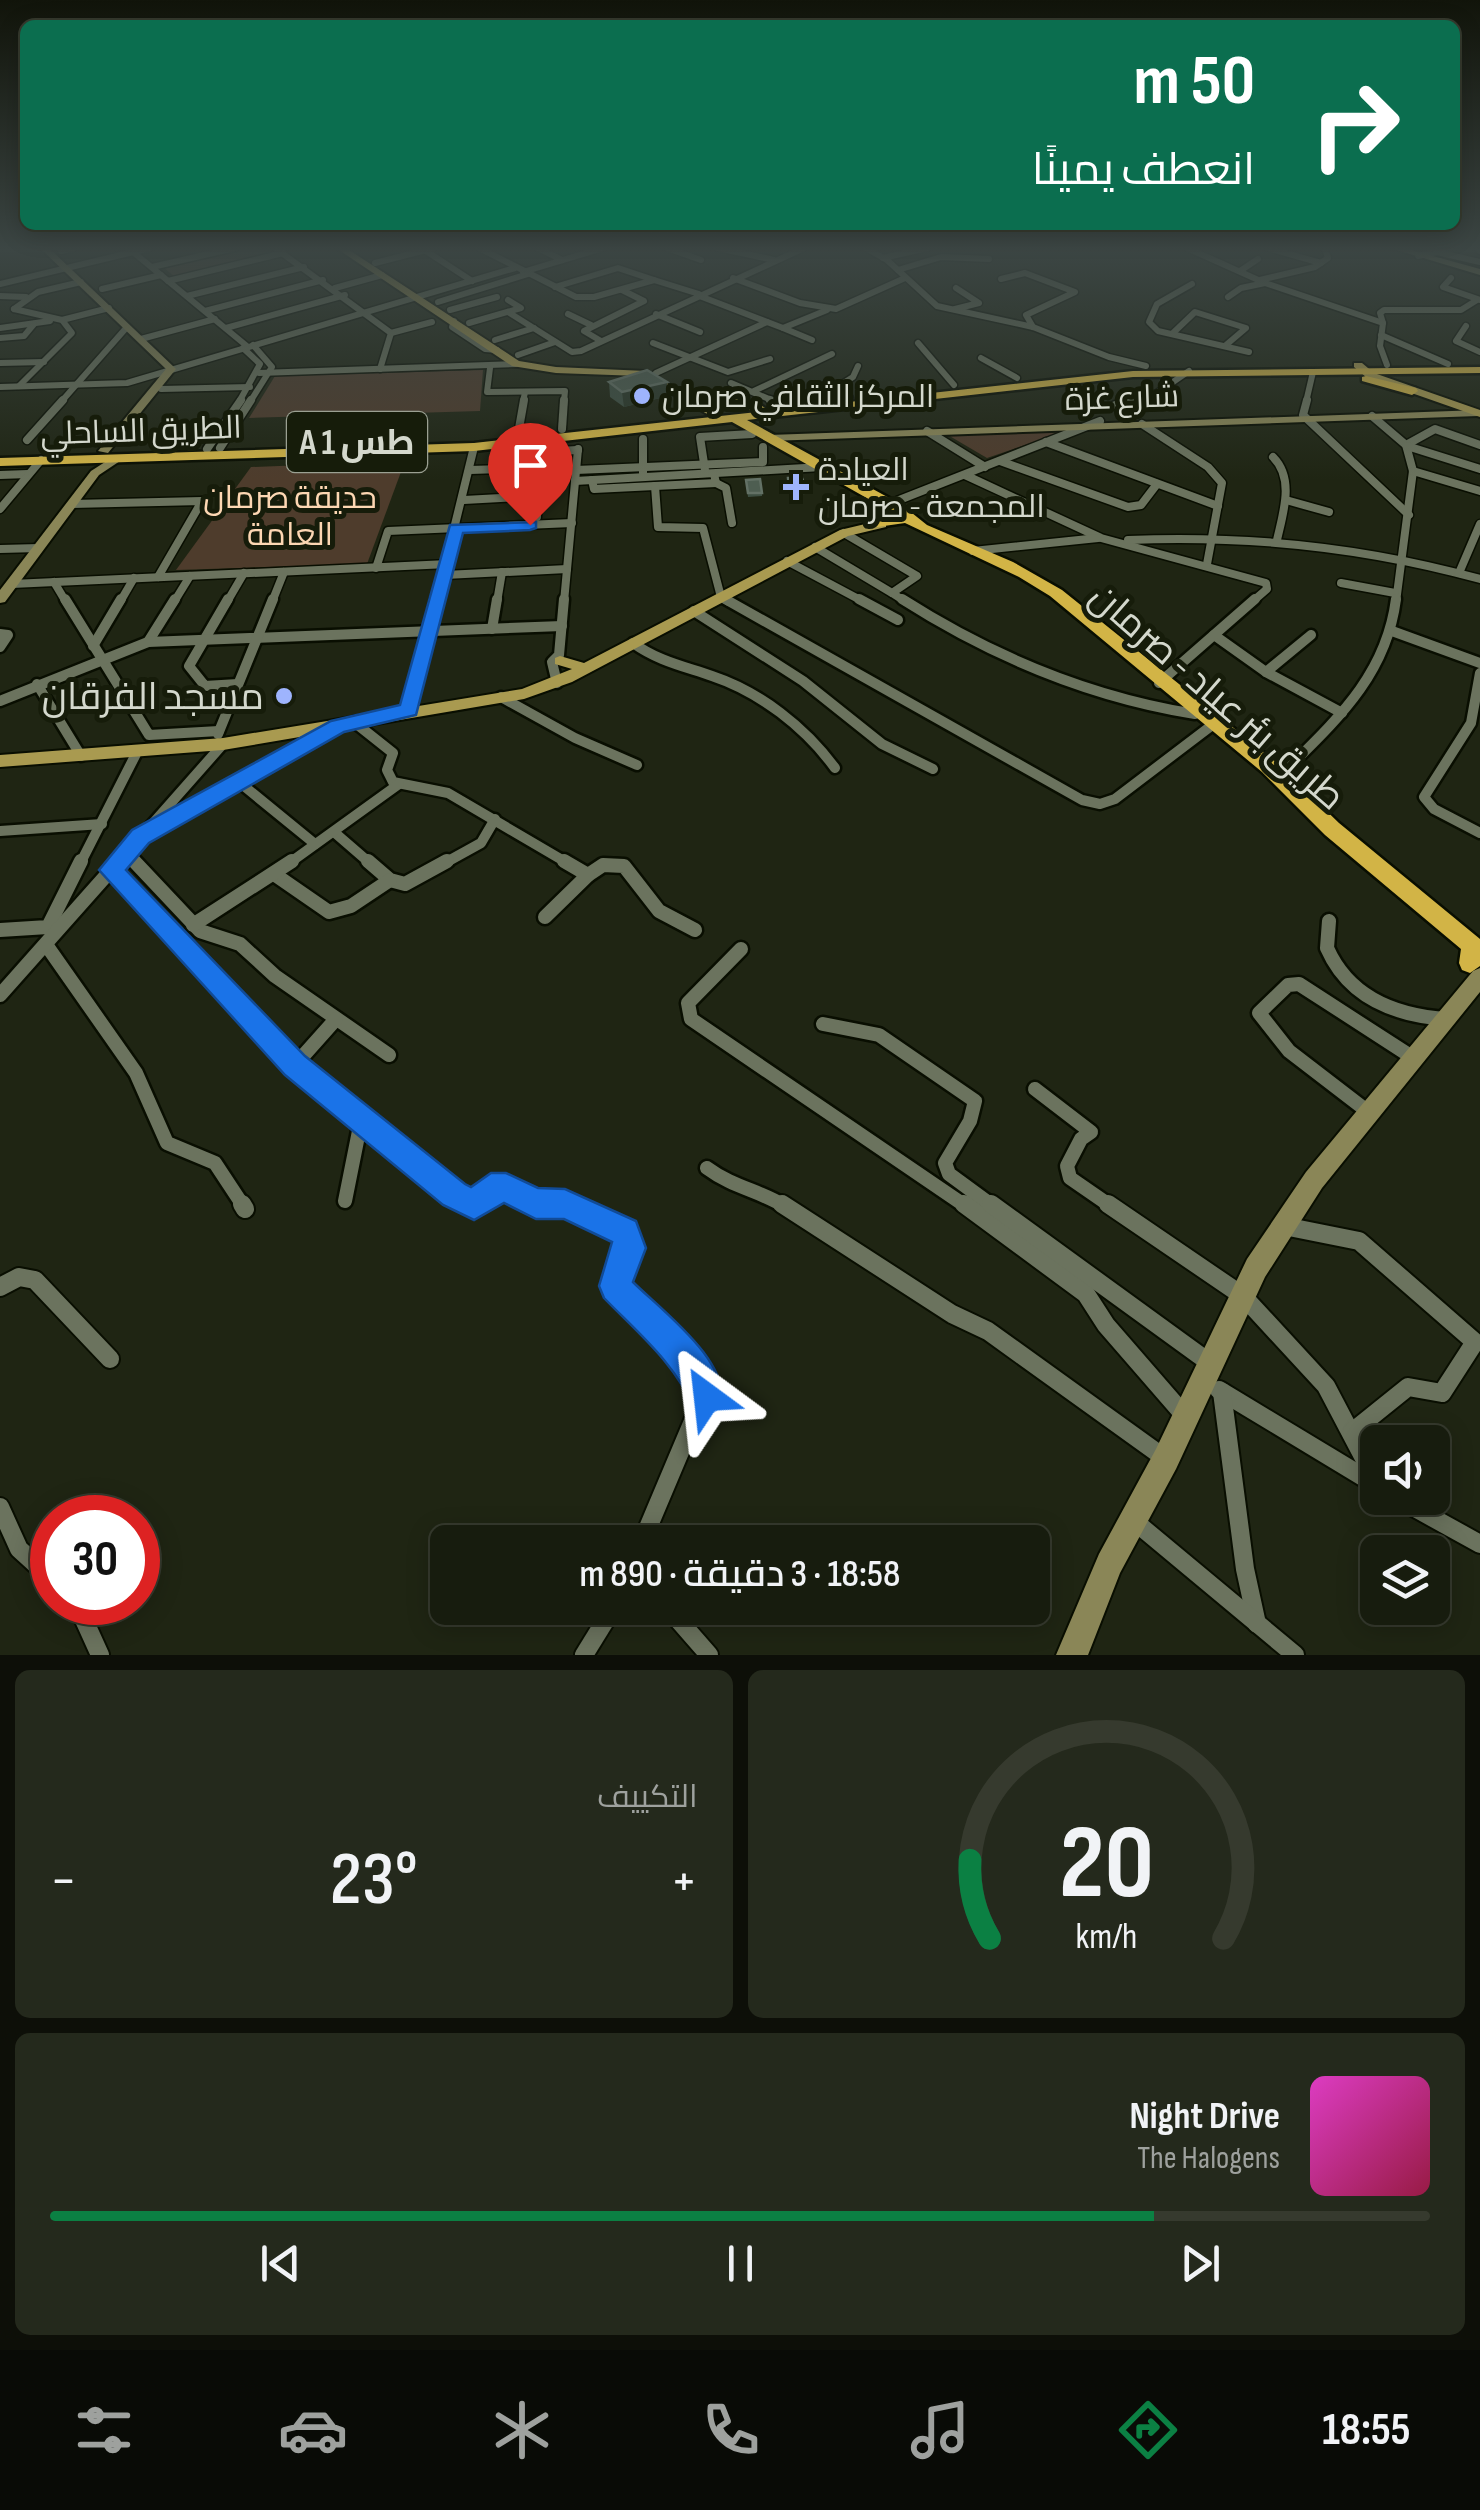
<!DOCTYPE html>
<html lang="ar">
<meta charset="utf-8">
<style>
body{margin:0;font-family:"Sofia Sans Condensed",Cairo,sans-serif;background:#24291c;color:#f1f3f6;direction:rtl;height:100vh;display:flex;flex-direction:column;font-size:38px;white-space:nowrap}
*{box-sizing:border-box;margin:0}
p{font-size:32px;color:#9ea19e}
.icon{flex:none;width:55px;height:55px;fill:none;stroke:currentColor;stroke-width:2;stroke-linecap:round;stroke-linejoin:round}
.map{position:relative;height:1655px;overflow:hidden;direction:ltr}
.details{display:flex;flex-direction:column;gap:15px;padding:15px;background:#0d0f08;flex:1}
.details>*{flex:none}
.guide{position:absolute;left:20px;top:20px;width:1440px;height:210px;border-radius:15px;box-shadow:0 5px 25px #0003,0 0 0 2px #363a2e;direction:rtl;background:#0b6e4f;color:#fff;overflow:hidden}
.controls{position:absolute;left:1360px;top:1425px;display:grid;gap:20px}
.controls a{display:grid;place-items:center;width:90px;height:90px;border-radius:15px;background:#171c0e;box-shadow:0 5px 25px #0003,0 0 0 2px #363a2e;font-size:50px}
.speed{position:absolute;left:30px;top:1495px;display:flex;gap:20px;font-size:50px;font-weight:700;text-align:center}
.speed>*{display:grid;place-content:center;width:130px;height:130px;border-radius:50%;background:#171c0e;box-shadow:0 5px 25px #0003,0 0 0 2px #363a2e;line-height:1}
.speed .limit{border:15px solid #d22;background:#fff;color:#111}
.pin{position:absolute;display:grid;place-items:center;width:85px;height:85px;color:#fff;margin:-102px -42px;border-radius:50% 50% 50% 0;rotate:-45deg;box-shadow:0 0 10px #0007}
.pin .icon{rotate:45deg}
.me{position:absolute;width:110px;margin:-55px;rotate:330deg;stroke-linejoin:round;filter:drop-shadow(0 0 8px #0008)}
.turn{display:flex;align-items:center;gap:35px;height:210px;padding:0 40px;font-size:45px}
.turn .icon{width:130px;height:130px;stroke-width:2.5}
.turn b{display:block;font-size:70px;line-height:85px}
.big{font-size:75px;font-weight:600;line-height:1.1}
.details .card{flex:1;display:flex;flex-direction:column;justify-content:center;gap:15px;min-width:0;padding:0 35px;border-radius:15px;background:#24291c}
.details .dial{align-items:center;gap:0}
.dial svg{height:260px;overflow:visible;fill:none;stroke:#363a2e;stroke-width:7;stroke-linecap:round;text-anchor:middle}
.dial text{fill:#f1f3f6;stroke:none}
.song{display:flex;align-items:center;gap:30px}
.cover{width:120px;height:120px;border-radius:15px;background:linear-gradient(135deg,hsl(310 70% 55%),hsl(340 70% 35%))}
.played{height:10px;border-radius:5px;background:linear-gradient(90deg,#0b8043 80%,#363a2e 80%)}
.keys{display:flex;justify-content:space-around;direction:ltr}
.heat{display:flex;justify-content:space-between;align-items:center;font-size:55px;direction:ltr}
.details .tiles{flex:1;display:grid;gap:15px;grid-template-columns:1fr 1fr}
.card:last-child{grid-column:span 2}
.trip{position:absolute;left:430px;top:1525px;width:620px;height:100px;border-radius:15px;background:#171c0e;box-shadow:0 5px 25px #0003,0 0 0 2px #363a2e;font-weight:600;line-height:100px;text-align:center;direction:rtl}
.tab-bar{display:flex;height:160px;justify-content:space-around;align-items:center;background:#090b06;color:#9ea19e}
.tab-bar .icon{width:70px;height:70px}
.tab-bar .current{color:#0b8043}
.tab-bar b{font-size:45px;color:#f1f3f6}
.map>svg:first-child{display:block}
.green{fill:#4e3c2c}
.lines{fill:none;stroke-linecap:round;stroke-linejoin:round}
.street-far4-casing{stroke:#090e01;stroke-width:9}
.street-far3-casing{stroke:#090e01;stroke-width:11}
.street-far2-casing{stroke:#090e01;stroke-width:15}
.street-far1-casing{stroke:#090e01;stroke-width:19}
.street-casing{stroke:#090e01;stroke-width:22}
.secondary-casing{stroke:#090e01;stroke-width:4}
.primary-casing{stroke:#090e01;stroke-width:4}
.highway-casing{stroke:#090e01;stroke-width:5}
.street-far4{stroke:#6b735e;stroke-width:6}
.street-far3{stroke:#6b735e;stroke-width:8}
.street-far2{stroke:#6b735e;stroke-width:10}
.street-far1{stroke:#6b735e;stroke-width:14}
.street{stroke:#6b735e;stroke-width:18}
.secondary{fill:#8a8657;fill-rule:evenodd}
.primary{fill:#a99a50;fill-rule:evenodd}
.highway{fill:#d2b446;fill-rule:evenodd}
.wall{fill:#3e4f42}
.shaded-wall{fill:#2b3829}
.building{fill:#4e5e51;stroke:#637165;stroke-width:2.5}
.route{fill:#1a73e8;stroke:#114b97;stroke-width:2.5}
.poi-dot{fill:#9eb4fd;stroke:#161c0a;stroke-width:4}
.labels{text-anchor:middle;stroke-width:10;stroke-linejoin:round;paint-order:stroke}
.far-poi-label{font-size:32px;fill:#d4d8cd;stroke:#161c0a;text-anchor:start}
.far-street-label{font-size:32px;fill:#d4d8cd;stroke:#161c0a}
.far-park-label{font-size:32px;fill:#fdd7b3;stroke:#161c0a}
.shield{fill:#161c0a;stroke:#9ba092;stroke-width:2.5}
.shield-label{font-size:35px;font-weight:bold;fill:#d4d8cd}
.poi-label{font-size:38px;fill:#d4d8cd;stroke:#161c0a;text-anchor:end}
.street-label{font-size:38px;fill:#d4d8cd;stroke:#161c0a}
</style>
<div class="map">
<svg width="1480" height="1655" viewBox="0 0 1480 1655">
<rect width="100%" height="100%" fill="#1f2513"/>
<g class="green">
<polygon points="238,248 280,252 175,277 162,266"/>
<polygon points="483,370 480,411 249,418 275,376"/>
<polygon points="1062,428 1066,431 987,458 941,431"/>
<polygon points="405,461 367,564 176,570 251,467"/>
</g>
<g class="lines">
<g class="street-far4-casing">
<g id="street-far4">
<polyline points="275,248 391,333 380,369"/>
<polyline points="479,248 576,297 594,297 654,280 699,294"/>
<polyline points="538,248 562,260"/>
<polyline points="667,248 701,260"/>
<polyline points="718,248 774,260"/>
<polyline points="866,248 887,260 937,306 1033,327 1109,357 1146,366"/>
<polyline points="1187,248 1265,283 1383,323 1380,346 1387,365"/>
<polyline points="1268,248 1321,263"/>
<polyline points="1477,248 1480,251"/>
<polyline points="61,251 74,248"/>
<polyline points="426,251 472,281"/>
<polyline points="133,252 248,347"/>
<polyline points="1418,256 1437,252 1480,262"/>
<polyline points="883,258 927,248"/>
<polyline points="375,263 434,248"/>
<polyline points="152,267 235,248"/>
<polyline points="898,270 941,257 989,259"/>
<polyline points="1240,271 1258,259"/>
<polyline points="523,272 603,248"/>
<polyline points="733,278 800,303 836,309 905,278"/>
<polyline points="1451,278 1443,287 1480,300"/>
<polyline points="1001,279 1025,273 1075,292 1026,315 1033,327"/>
<polyline points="1260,280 1315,267 1328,258 1325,248"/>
<polyline points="168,281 283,253"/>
<polyline points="0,284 150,248"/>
<polyline points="1192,284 1157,304 1149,322 1158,331 1249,352"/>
<polyline points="555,287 618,268 654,280"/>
<polyline points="335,288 382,275"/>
<polyline points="102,289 161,275"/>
<polyline points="697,295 783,328 827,310"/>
<polyline points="0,296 26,297"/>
<polyline points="187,296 304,267"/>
<polyline points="1228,297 1241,288 1265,283"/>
<polyline points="438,302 528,274"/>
<polyline points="14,309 62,320 72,333 19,386"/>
<polyline points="14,309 38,292 81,282"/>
<polyline points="955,309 979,303 956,288"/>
<polyline points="450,310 497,297"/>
<polyline points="205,311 323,280"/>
<polyline points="508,312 572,352 581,351 804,248"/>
<polyline points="568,314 591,325"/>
<polyline points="656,314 700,332"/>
<polyline points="62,320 109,308"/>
<polyline points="454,321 452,327 485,349 497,350"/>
<polyline points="469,323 521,308 508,300"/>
<polyline points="1383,323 1380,313 1384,310 1461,310 1477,300"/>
<polyline points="1466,326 1456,341 1480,352"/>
<polyline points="0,328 50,321"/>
<polyline points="226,328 345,295"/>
<polyline points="783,328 812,340"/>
<polyline points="391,333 432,322"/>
<polyline points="1173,333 1195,312 1246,328 1226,345"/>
<polyline points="1381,335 1448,364"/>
<polyline points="0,338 24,336 34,324"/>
<polyline points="141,339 215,319"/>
<polyline points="495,340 534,328"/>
<polyline points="601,341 584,331 644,301 622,290"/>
<polyline points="653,343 728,372 770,359"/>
<polyline points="918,343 954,385"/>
<polyline points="518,355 555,342"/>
<polyline points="981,358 1017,378"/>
<polyline points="0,363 44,362"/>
<polyline points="490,368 487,392 565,391 564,402"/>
<polyline points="259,373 516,364"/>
<polyline points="656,373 767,322"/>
<polyline points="731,383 776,402"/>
<polyline points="0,387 127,383 515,268"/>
<polyline points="161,389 250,387"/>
<polyline points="754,391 832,354"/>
<polyline points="850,398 842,384 853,377 858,366"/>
<polyline points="61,402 127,327"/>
<polyline points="239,402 260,364 243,348"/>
<polyline points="250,402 272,367 253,345"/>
<polyline points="523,402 525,392"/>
<polyline points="1125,402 1157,393 1189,371"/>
<polyline points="1306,402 1313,372"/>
</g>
</g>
<g class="street-far3-casing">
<g id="street-far3">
<polyline points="770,400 783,405"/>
<polyline points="1307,400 1303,415 1409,515"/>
<polyline points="1115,405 1134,400"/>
<polyline points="1372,416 1406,445 1413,471 1396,602"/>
<polyline points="1142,424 1208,467 1222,483 1207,564"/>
<polyline points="562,429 564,400"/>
<polyline points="927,431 985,467"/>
<polyline points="518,434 524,400"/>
<polyline points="643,439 643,473"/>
<polyline points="27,440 63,400"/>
<polyline points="1046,442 1218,506"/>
<polyline points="1406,445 1435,429 1480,445"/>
<polyline points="1407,446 1480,469"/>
<polyline points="220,448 251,400"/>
<polyline points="207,449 241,400"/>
<path d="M1273,457C1295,479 1283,513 1277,540"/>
<polyline points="1000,461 1128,507 1141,505 1157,484"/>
<polyline points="470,470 537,468"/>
<polyline points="576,470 763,462 763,447"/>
<polyline points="705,470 700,437 752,434"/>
<polyline points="1413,471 1480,491"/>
<polyline points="0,475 28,474"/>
<polyline points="965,475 1101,538 1266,583 1267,589 1252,602"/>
<polyline points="592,480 594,489 716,483 714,474"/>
<polyline points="575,481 822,467"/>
<polyline points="716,483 726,488 732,523"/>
<polyline points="655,486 658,527 703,528 721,597 729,602"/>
<polyline points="464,500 538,496"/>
<polyline points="1286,500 1329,512"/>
<polyline points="72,504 202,501 158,577"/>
<polyline points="889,504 1100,421"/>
<polyline points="0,509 41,460"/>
<polyline points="537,517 539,452 578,450"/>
<path d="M1128,540C1248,535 1364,547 1480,579"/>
<polyline points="815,547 892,593 917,576 844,533"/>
<polyline points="0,549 39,548"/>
<polyline points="973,551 1098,538"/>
<polyline points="787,561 864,602"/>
<polyline points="376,568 388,531 572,523"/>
<polyline points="1459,573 1480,524"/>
<polyline points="445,575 567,569"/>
<polyline points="54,582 66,602"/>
<polyline points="1341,583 1395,593"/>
<polyline points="12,584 448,564"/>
<polyline points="892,593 906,602"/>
<polyline points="120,602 134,578"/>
<polyline points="174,602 190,576"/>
<polyline points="227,602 244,573"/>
<polyline points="272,602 284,572"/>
<polyline points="436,602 474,447"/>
<polyline points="497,602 502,572"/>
<polyline points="564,602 578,449"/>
</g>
</g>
<g class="street-far2-casing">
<g id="street-far2">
<polyline points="65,599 149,735 219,731"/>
<polyline points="228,599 189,666 205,686 238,684"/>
<polyline points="725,599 1082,800 1100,804 1115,799 1211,726"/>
<polyline points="859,599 898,620"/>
<path d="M902,599C993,657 1089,697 1195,714"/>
<polyline points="694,611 803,681 882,744 933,769"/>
<polyline points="492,629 497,599"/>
<polyline points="1392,631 1480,663"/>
<polyline points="0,634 8,635 0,647"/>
<polyline points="1214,635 1266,672 1342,713"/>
<polyline points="148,642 175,599"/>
<path d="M633,643C658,661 683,666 712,676C760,692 805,727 835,768"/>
<polyline points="93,646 121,599"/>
<polyline points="1266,672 1311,635"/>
<polyline points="1480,673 1471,723 1424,797 1434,809 1480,833"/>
<polyline points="557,683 552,662 559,655 564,599"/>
<polyline points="1159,683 1255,599"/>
<polyline points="37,684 81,756"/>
<polyline points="501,697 575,738 637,765"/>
<polyline points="0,701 148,642 562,626"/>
<polyline points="409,710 436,599"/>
<polyline points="354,722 393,753 387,770 393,782 448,793 569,864"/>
<polyline points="218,734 273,599"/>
<path d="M1279,777C1333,723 1386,678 1396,599"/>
<polyline points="239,782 315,844"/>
<polyline points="0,831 102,824"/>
<polyline points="149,832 337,726"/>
<polyline points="334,832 371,864"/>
<polyline points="126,853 136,864"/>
<polyline points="80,864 137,752"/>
<polyline points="117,864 223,744"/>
<polyline points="288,864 399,784"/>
<polyline points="443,864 481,843 495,819"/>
<polyline points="611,864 618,864"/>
</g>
</g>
<g class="street-far1-casing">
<g id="street-far1">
<polyline points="134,861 200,931 240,944 275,976 389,1055"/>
<polyline points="368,861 390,880 405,884 447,861"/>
<polyline points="111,870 295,1065 361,1121 345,1201"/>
<polyline points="274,874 329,912 351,906 390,880"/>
<polyline points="588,875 603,865 624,866 659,911 695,930"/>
<polyline points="545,917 588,875 564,861"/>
<path d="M1329,921L1327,948C1349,998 1397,1016 1448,1019"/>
<polyline points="193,925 292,861"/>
<polyline points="0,930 48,927 81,861"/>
<polyline points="47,946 136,1073 167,1143 215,1163 244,1207"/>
<polyline points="741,949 688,1003 691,1019 967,1207"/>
<polyline points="0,995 119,861"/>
<polyline points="823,1024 879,1035 975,1101 970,1121 945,1163 949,1174 994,1207"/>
<polyline points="295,1065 336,1019"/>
<polyline points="1035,1089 1091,1132 1081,1139 1067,1166 1070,1178 1112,1207"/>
<polyline points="1371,1114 1289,1051 1259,1013 1288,985 1299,984 1415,1059"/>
<polyline points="361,1121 472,1204 497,1186 536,1203 571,1207"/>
<path d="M707,1168C734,1188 759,1190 786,1207"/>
</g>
</g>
<g class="street-casing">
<g id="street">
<polyline points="242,1204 245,1209"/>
<polyline points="566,1204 625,1232 630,1248 615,1286 683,1355 707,1388 642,1542"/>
<polyline points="782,1204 952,1314 988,1331 1166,1459"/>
<polyline points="964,1204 1086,1294 1106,1325 1185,1416"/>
<polyline points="991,1204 1210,1363"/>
<polyline points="1108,1204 1243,1296 1326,1386 1378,1485"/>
<polyline points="1284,1226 1359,1241 1475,1342 1442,1393 1408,1387 1352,1432"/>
<polyline points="0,1287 19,1277 35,1280 110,1359"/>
<polyline points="1219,1390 1378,1486"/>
<polyline points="1222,1392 1245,1569 1257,1624"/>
<polyline points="1397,1498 1480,1544"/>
<polyline points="0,1507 19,1549 52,1579"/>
<polyline points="1133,1520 1295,1655"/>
<polyline points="76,1602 100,1655"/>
<polyline points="668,1608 709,1655"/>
<polyline points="584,1655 613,1608"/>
</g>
</g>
<g class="secondary-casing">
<g id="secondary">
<polygon points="40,248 49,248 176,369 108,453 98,451 166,369"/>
<polygon points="1390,248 1404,248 1480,269 1480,275"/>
<polygon points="1480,410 1478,416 769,441 763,438 769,435"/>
<polygon points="116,455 126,457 99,475 5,602 0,603 0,590 91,471"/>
<polygon points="1480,968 1480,992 1322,1188 1265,1277 1176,1469 1120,1573 1088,1655 1056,1655 1099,1554 1156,1449 1247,1259 1306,1172 1473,971"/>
</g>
</g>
<g class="primary-casing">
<g id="primary">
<polygon points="336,248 346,248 519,361 556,367 646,371 718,413 709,415 640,376 556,373 512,366"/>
<polygon points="1354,363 1362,363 1374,373 1480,410 1480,417 1366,377 1354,367"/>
<polygon points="882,520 886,521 886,527 848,536 572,682 524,699 223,750 0,767 0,755 223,738 522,689 572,669 555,664 555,658 560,656 584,663 840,530"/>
</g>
</g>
<g class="highway-casing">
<g id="highway">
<path d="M1480,367V373L1133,377L747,420L902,505L927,525L1013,562L1062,590L1276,762L1339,823L1480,939V966L1470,973L1462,970L1459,963L1461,949L1325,835L1262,772L1050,596L1019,577L905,523L877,527L859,512L872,501L732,422L474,451L0,466V458L474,443L1133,371ZM880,508L897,515L885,519L875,512Z"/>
<polygon points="1366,376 1416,388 1418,391 1412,395 1362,381 1362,377"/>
<polygon points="695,391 759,404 765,408 759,412 691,398 689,395"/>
</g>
</g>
<use href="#street-far4" class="street-far4"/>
<use href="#street-far3" class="street-far3"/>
<use href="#street-far2" class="street-far2"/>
<use href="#street-far1" class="street-far1"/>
<use href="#street" class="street"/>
<use href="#secondary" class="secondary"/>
<use href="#primary" class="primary"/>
<use href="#highway" class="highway"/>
</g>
<g class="wall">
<polygon points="609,382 667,382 668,396 624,407 610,397"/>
<polygon points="788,478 807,491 806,494 789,495"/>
<polygon points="746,480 762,493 762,496 748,497"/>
</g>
<polygon class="shaded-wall" points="667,382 668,396 624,407 622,392"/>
<g class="building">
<polygon points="647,370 667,382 622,392 609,382"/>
<polygon points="788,478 802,478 807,491 789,491"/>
<polygon points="760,479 762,493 748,493 746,480"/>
</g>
<linearGradient id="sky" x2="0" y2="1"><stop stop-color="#11140a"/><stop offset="0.52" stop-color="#3c4644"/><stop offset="1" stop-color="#3c4644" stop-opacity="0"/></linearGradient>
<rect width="1480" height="480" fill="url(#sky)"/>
<path class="route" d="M536,522V528L530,530L463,533L416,715L344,732L149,843L126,870L305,1056L465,1184L471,1187L491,1173H506L538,1188L565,1189L636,1221L646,1248L633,1282C661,1310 737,1366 719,1409L707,1414L694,1409C676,1364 638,1333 604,1298L599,1286L612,1242L564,1219H536L504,1203L474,1220L443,1205L285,1075L99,870L132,830L331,721L400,705L450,525Z"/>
<g class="poi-dot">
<circle cx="642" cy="396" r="10"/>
<path d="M791 472h10v10h10v10h-10v10h-10v-10h-10v-10h10z"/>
<circle cx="284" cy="696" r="10"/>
</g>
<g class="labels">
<g class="far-poi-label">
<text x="662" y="407">المركز الثقافي صرمان</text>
<text x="818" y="480">العيادة<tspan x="818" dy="37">المجمعة - صرمان</tspan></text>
</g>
<g class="far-street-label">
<text transform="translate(1122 397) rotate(-2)" y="11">شارع غزة</text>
<text transform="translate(141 430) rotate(-2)" y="11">الطريق الساحلي</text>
</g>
<g class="far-park-label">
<text x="290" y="508">حديقة صرمان<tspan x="290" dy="37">العامة</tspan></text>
</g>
<rect class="shield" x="287" y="412" width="140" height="60" rx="8"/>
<g class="shield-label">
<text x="357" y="454">A 1 طس</text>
</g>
<g class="poi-label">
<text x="264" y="709">مسجد الفرقان</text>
</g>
<g class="street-label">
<text transform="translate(1218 696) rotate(41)" y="13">طريق بئر عياد - صرمان</text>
</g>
</g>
</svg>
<div class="controls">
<a><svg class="icon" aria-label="sound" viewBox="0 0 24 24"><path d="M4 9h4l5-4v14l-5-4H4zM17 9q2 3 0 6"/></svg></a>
<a><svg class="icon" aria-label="layers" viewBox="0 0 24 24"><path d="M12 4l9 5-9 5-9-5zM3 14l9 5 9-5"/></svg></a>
</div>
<div class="speed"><div class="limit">30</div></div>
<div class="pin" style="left:530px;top:525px;background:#d93025"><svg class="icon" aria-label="arrive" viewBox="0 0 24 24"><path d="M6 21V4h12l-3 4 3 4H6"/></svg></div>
<svg class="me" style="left:707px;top:1397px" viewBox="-20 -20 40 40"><path d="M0-17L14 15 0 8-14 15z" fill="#1a73e8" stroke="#fff" stroke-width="4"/></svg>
<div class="trip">18:58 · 3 دقيقة · 890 m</div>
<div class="guide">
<div class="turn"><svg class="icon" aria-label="right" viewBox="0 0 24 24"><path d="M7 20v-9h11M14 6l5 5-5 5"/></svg><div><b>50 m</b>انعطف يمينًا</div></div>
</div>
</div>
<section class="details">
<div class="tiles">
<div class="card dial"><svg viewBox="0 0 100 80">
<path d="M14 69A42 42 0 1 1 86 69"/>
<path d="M14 69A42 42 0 0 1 8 45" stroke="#0b8043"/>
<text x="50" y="56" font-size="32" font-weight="700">20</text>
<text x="50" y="72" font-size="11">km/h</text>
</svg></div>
<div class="card"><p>التكييف</p>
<div class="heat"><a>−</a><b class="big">23°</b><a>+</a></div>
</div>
<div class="card">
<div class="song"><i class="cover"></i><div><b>Night Drive</b><p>The Halogens</p></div></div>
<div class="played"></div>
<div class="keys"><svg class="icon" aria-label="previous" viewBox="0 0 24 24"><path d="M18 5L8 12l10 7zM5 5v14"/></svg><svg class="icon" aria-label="pause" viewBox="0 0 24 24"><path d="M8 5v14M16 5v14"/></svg><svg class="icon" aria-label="next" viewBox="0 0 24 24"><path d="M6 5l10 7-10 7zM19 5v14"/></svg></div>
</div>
</div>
</section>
<nav class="tab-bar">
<b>18:55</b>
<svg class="icon current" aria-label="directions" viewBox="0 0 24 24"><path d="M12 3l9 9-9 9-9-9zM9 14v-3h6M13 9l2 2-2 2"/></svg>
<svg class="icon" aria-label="music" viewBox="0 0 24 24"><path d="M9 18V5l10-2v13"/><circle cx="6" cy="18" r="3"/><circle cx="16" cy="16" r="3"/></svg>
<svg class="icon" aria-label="phone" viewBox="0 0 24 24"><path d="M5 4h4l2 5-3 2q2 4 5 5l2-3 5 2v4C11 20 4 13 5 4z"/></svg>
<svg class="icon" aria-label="climate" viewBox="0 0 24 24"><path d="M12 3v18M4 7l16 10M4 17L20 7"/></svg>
<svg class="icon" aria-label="car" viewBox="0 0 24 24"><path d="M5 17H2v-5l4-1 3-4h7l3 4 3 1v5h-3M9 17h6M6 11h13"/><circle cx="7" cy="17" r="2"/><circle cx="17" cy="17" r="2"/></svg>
<svg class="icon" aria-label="filters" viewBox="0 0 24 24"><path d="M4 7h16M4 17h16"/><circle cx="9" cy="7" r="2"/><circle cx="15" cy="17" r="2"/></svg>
</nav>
